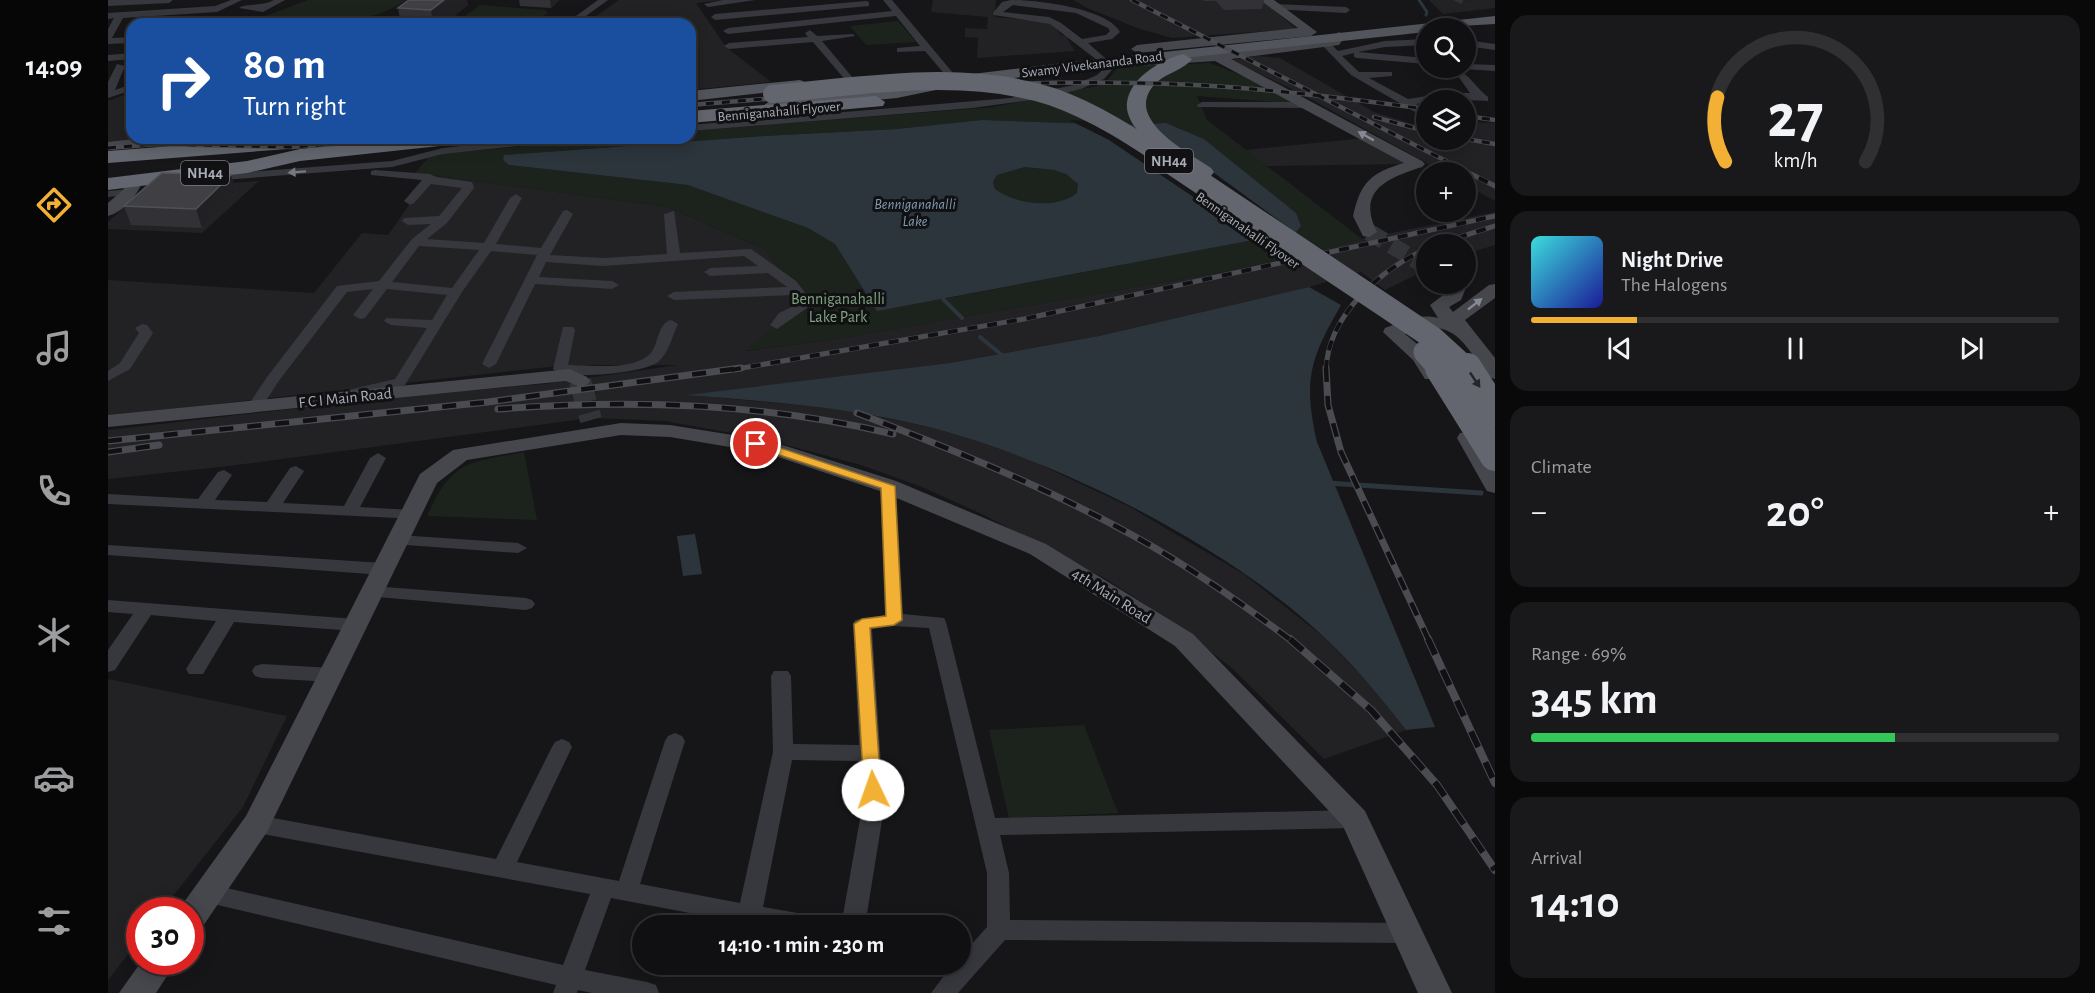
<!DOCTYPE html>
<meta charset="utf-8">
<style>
body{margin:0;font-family:"Alegreya Sans",sans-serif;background:#19191b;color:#f1f3f6;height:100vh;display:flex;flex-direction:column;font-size:22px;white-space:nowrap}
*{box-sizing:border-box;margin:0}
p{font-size:20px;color:#9c9d9f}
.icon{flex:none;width:33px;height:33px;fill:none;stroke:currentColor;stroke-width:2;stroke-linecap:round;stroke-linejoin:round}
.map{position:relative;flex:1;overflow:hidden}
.sheet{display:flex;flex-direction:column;gap:15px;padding:15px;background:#09090a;width:600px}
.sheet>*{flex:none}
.hud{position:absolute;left:18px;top:18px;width:570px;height:126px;border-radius:18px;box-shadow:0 3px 15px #0003,0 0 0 2px #303032;background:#1a4fa0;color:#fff;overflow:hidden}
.tools{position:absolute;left:1308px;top:18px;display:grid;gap:12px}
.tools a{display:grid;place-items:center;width:60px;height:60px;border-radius:50%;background:#101012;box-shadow:0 3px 15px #0003,0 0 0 2px #303032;font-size:30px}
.speed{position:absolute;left:18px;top:897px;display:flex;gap:12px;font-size:30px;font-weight:700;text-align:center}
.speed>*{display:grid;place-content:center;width:78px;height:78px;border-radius:50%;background:#101012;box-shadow:0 3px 15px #0003,0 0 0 2px #303032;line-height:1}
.speed .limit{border:9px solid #d22;background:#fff;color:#111}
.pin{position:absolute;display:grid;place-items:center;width:51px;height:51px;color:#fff;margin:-26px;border:3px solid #fff;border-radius:50%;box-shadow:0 2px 6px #0007}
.me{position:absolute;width:66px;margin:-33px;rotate:357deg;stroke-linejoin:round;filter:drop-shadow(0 0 4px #0008)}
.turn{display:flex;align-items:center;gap:21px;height:126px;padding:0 18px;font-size:27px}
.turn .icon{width:78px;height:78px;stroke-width:2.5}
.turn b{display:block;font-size:42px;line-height:51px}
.big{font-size:45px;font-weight:600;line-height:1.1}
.sheet .widget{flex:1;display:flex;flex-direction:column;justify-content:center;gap:9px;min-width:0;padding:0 21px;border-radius:18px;background:#19191b}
.sheet .dial{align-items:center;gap:0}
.dial svg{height:156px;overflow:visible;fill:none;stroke:#303032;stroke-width:7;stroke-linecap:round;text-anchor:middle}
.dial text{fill:#f1f3f6;stroke:none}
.song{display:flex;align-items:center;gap:18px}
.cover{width:72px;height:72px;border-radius:9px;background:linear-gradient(135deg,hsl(180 70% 55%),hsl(240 70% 35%))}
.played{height:6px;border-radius:3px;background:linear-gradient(90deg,#f2b134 20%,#303032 20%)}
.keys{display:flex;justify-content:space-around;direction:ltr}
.heat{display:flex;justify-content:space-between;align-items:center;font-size:33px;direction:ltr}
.charge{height:9px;border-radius:4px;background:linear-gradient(90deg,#34c759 69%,#303032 0)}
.trip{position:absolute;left:524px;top:915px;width:339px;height:60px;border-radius:30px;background:#101012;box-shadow:0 3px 15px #0003,0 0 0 2px #303032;font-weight:600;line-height:60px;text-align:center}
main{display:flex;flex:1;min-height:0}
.dock{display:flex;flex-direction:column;width:108px;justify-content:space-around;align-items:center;background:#060607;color:#9c9d9f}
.dock .icon{width:42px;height:42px}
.dock .current{color:#f2b134}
.dock b{font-size:27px;color:#f1f3f6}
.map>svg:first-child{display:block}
.built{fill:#222225}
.green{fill:#1c231d;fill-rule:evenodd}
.water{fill:#2c353c;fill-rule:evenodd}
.pier{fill:#161618}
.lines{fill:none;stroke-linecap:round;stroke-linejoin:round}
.stream-far2{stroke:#2c353c;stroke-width:3}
.stream-far1{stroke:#2c353c;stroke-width:4}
.stream{stroke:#2c353c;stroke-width:5}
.secondary-tunnel-far1{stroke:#333438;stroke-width:17;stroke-dasharray:17 9;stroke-linecap:butt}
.secondary-tunnel{stroke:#333438;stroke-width:22;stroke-dasharray:22 11;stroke-linecap:butt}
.street{fill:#37383d;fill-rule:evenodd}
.secondary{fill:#45474d;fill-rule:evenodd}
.primary{fill:#53555c;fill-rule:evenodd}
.highway{fill:#63666e;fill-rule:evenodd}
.rail-far3-casing{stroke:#4a4c52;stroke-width:4.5}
.rail-far2-casing{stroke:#4a4c52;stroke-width:5}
.rail-far1-casing{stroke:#4a4c52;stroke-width:7}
.rail-casing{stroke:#4a4c52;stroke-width:8}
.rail-far3{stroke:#111113;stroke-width:3;stroke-dasharray:8;stroke-linecap:butt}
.rail-far2{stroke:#111113;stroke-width:4;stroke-dasharray:10;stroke-linecap:butt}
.rail-far1{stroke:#111113;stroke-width:4.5;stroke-dasharray:14;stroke-linecap:butt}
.rail{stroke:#111113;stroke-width:6;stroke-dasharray:17;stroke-linecap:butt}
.highway-bridge-far2{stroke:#63666e;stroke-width:18}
.highway-bridge-far1{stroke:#63666e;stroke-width:23}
.highway-bridge{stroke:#63666e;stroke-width:30}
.wall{fill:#323236}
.shaded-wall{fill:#212124}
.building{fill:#3f3f44;stroke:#4f5156;stroke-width:1.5}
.oneway{fill:#858993}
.oneway2{fill:#757881}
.oneway3{fill:#26262a}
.route{fill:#f2b134;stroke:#9d7322;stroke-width:1.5}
.labels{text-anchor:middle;stroke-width:6;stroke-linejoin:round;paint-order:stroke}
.far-street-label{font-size:14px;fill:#a8adb8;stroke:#111113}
.shield{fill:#111113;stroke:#7b7e86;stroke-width:1.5}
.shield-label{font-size:15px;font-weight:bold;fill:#a8adb8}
.far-water-label{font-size:15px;font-style:italic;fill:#7f9bb3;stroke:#111113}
.park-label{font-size:16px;fill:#7fa381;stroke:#111113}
.street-label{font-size:16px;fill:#a8adb8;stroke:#111113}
</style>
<main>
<nav class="dock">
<b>14:09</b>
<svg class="icon current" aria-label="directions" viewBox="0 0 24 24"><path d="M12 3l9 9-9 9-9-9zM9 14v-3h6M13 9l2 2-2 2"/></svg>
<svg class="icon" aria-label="music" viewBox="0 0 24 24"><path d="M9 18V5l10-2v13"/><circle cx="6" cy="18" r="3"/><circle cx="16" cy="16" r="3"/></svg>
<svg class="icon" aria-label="phone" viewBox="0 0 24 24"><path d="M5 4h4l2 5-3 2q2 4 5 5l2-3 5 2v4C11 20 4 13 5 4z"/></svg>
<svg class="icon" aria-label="climate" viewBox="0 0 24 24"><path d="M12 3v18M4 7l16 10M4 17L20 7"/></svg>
<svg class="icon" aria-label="car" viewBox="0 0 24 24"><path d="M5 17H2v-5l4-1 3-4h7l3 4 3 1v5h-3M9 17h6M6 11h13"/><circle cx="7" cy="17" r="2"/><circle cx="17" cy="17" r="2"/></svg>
<svg class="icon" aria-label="filters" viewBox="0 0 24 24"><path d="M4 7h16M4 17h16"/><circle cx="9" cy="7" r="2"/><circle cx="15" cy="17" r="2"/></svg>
</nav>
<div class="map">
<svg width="1387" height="993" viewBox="0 0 1387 993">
<rect width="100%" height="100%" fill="#161618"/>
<g class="built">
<polygon points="511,0 615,0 588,3 618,47 663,82 582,90 582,24 477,24"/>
<polygon points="825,0 888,0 887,17 943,22 953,35 958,36 967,51 869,58 870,38 857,37 857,28 879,29 880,17 823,12"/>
<polygon points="966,0 1155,0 1188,29 1064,38 1032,29 977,7"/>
<polygon points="1321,0 1387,0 1387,8 1335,14"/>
<polygon points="1149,56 1172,58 1266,112 1318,128 1318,140 1358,140 1358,122 1387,123 1387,201 1358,185 1358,172 1335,172 1188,91 1122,60"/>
<polygon points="24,92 24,138 42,138 0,143 0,101"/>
<polygon points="1257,138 1298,164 1158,166 1137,150"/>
<polygon points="322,175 560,207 656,249 699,302 638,351 722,340 1137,268 1254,239 1387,212 1387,245 1358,254 1358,244 1318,244 1318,270 1277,290 1253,272 1201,287 991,336 842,363 584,395 729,409 800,422 851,435 920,459 1022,507 1137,575 1217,638 1263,686 1298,730 1216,759 1125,669 1062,620 998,579 874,514 814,487 753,465 656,439 557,421 483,418 121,466 0,479 0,430 306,395 437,384 570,365 459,365 0,416 0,280 206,293 254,233 280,235"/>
<polygon points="151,181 94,233 0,229 0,222 37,189"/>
<polygon points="0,679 179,716 135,807 54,910 32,910 31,940 0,980"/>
</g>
<g class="green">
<path d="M200,0H299C253,30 190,24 137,24Z"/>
<polygon points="372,5 437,10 440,13 423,24 346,24"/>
<polygon points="790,21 808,42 758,45 742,26"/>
<path d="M1102,63L1163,87L1195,104L1089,96L1099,120L1254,239L1137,268L722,340L636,351L699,302L656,249L560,207L307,173L320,158L340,153L505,138H582V131L886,107L989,86L1000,80L1010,67ZM874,120L1018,125L1058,123L1096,139L1188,213L1124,244L835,299L763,301L727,244L700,228L622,199L580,185L401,165L395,160L397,155L657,136L789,129Z"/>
<path d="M917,167L946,170L958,174L970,184L969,193C946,210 908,204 887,189L885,182L889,175Z"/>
<path d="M416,452L429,520L319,516C345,460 359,463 416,452Z"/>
<polygon points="976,725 1010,813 901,818 881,730"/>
</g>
<g class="water">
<path d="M874,120L1018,125L1058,123L1096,139L1188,213L1193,226L1188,232L769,311L727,244L700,228L580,185L401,165L395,160L396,155L657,136L789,129ZM917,167L946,170L958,174L970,184L969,193C947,210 908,204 887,189L885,182L889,175Z"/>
<path d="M1201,287L1233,305C1202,359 1195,380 1209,442L1327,727L1298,730C1273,698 1247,666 1217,638C1117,543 934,451 799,422C727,406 653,401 579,395L842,363L991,336Z"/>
<polygon points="587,534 594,574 575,576 569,536"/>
</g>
<polygon class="pier" points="961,120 988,121 1052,146 1046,129 1191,235 1152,242 1001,140"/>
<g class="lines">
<polyline class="stream-far2" points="1311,0 1319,12 1318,15"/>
<g class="stream-far1">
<polyline points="836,292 835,299 854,318"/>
<polyline points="872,337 895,356"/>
</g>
<polyline class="stream" points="1219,483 1373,493"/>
<polyline class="secondary-tunnel-far1" points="1261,232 1318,266"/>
<polyline class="secondary-tunnel" points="472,381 483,420"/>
<g class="street">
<polygon points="0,0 65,0 61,3 0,6"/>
<polygon points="123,0 134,0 109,12 15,18 4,38 24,37 24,43 0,44 0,29 6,18 0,19 0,13 107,6"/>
<path d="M166,0H177L155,12L131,8C139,3 152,7 166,0Z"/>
<polygon points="490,0 500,0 467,24 457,24"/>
<polygon points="615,0 647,0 600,7 596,4"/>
<polygon points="775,0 784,0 850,79 850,83 844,83 817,51 789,52 789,48 812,46 788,16 620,34 615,31 620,28 784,11"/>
<path d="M903,0C928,0 999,8 1012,32L1004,39L980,43L997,58L989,60L942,24L886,15L885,13L894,2ZM905,5L968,13L1000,28L1002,31L998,35L974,39L953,23L941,17L895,12Z"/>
<polygon points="758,1 761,2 761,6 607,20 603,17 607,14"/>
<polygon points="1166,4 1238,7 1242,10 1238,13 1163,9 1163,5"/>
<polygon points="268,16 272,19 266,24 256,24"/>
<polygon points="145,17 192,24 73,24 77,21"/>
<polygon points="702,30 709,36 745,34 747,36 714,41 745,78 745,82 739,82 705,42 621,49 616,46 621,43 700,37 697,33"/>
<path d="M1318,39V45L1277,47L1250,52L1318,58V64L1249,58L1246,57V53L1234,56L1251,72H1284V76L1261,78L1300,99L1338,93H1362L1350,76L1337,68C1358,66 1364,85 1380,97V101L1338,99L1308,104L1318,110V117L1314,116L1243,75L1213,44L1221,42L1230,51L1277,41Z"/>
<polygon points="1358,40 1387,44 1387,50 1358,46"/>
<polygon points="24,53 24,59 0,61 0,55"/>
<polygon points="1005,60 1010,63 996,79 973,89 938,98 864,108 582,131 582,125 902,98 966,85 989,75"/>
<polygon points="9,64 17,66 7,90 24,84 24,90 0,98 0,82"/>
<polygon points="1358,64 1387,65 1387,71 1355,69"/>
<polygon points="1094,102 1201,102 1206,105 1201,108 1090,107 1089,105"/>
<polygon points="425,138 460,138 455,141 335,154 284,167 102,181 96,178 102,175 284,161 335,148"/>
<path d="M267,170L322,174L328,177L364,182L366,188L339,223L319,239L376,243L402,198L408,194L414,198L388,244L433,248L455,211L459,210L465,214L442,255L495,258L559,254L556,214L566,211L572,253L643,249L688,281L701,298L699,308L669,329L662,325L671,313L686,306L687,298L685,295L566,300L559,296L566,292L679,287L660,273L602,276L596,272L602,268L650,266L636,256L495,266L438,262L431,277L504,281L511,285L504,289L427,284L388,364L381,368L374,364L429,255L383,251L354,292L297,385L245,397L238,393L240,390L287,379L319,328L283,325L276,321L278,318L324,320L339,295L279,289L257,318L252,319L245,315L265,289L239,292L170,382L152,410H142L139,407L159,377L229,286L271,281L304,239L323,224L300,225L294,221L296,218L331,216L354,188L323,184L306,203L302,205L296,201L314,180L263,175V171ZM311,246L371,250L344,288L284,282Z"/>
<polygon points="22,189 26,190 26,194 0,197 0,191"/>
<path d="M563,320L570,324C564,336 561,353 550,362C537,373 456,381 445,369L455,327H465L467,330L460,365C483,365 522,371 541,355C551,346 549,323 563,320Z"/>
<polygon points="34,324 39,325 45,333 22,369 0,381 0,371 12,363 31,333 27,328"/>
<polygon points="270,453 278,458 252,507 303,510 311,515 309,519 0,504 0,494 90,499 110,472 116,470 124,475 107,500 159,502 182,468 188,466 196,471 175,503 236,506 262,458"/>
<polygon points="780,481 788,486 795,614 836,618 838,622 887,818 1247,810 1255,813 1258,819 1255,825 1247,828 892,835 901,873 902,920 1302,923 1310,926 1314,933 1310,940 1302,943 897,940 850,993 823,993 845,964 852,964 852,957 879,927 879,873 821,628 786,626 764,629 776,808 757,926 733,926 754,808 752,761 684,760 655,907 707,916 715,919 718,926 650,926 503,898 477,970 539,982 548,985 551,993 484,993 470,990 469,993 445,993 448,985 93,901 90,894 93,887 101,884 455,965 482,894 149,833 141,830 138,824 141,818 149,815 388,859 444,747 447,742 454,739 461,742 464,747 409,862 511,881 557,741 560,736 567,733 574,736 577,741 532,884 632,903 665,752 663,676 666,671 680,671 683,676 685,744 751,745 745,624 747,620 777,615 772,486"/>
<polygon points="290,535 410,543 419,548 410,553 284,544 281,540 284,536"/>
<polygon points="0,545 275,563 284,569 275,575 0,555"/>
<polygon points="264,586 418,598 424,600 427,604 424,608 418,610 258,596 255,592"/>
<polygon points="0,600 247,619 254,621 256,625 254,629 247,631 126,622 95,674 81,674 78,669 108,621 43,615 7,670 0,672 0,650 25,614 0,612"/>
<polygon points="154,664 224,668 231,670 234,675 231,680 224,682 154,678 147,676 144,671 147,666"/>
</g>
<g class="secondary">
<polygon points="1152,0 1166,0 1209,32 1203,36 1029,53 1023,49 1029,45 1190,28"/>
<path d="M1231,32L1237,36L1231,45L1123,59L1314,161L1317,164L1314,167C1280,178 1248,190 1269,232L1261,237L1255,236L1245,216C1253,181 1263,173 1296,163L1107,61L1017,67L1010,63L1017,59L1109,53L1218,40Z"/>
<polygon points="36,138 88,138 81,142 0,150 0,142"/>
<polygon points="199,138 219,138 219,139 212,143"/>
<path d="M26,177L34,182C29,196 15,212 0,216V203L15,190L20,179Z"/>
<path d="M1333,284H1352L1357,290L1353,300L1341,307L1345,312L1381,285L1387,284V298L1357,320L1387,358V379L1380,377C1356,343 1345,315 1297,334L1319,352L1334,375L1331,379H1317L1305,360L1275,332L1277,328C1296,321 1310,313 1330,318L1322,305L1338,293Z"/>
<polygon points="462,369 479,377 482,381 479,385 472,387 458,381 0,427 0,415"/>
<polygon points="513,423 562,425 662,441 788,481 938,544 1085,634 1257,811 1344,993 1310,993 1235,826 1067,646 922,554 772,491 658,453 562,437 513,435 359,460 329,483 159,832 93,929 82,932 82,910 71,909 138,816 312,474 345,450"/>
<polygon points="1360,432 1368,433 1387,467 1387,493 1379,491 1376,486 1349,438 1352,433"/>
<polygon points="33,962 68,962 48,993 11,993"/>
</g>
<g class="primary">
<polygon points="1387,16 1387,24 1318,28 1318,32 973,69 847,86 789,98 664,110 656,105 664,100 789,88 847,76 973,61"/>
<polygon points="692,80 697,82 700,85 697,88 582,101 582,91"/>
</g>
<g class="highway">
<path d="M1075,54L1084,59C1077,69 1059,73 1049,82C1012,117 1078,151 1103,168L1106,172L1103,176L1096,178C1083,175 1071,165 1060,157C1045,146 1022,129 1019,109C1016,81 1053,59 1075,54Z"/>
<polygon points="768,96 777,102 775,106 582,123 582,111"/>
<polygon points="167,138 183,138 189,143 179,149 0,163 0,151"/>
<polygon points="295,138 360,138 350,144 192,161 139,173 0,190 0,178 139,161 192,149"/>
</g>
<g class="rail-far3-casing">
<g id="rail-far3">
<polyline points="1024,0 1338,161"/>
<path d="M582,105C729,93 877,80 1025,83C1123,84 1221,96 1318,109"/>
<polyline points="1358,116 1387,120"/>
<polyline points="1266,117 1318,131"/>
<polyline points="1358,139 1387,144"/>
<polyline points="0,148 48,144 184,147 310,138"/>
</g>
</g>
<g class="rail-far2-casing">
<g id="rail-far2">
<polyline points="1335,160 1387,186"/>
<polyline points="1330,244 1387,226"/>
<polyline points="623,370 916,319 1387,216"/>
<path d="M1218,370C1220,315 1272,270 1318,249"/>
</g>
</g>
<g class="rail-far1-casing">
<g id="rail-far1">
<polyline points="1218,368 1220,405 1233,452 1321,641"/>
<path d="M390,409C524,399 654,403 785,434"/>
<path d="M749,413C843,449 936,486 1024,535C1081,566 1133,603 1184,641"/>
<polyline points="0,441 380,402 633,368"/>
<polyline points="0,452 51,445"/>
</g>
</g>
<g class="rail-casing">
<g id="rail">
<polyline points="1182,639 1263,710 1329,785 1387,870"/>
<polyline points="1320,639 1387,783"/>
</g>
</g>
<use href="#rail-far3" class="rail-far3"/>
<use href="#rail-far2" class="rail-far2"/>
<use href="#rail-far1" class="rail-far1"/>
<use href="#rail" class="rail"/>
<path class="highway-bridge-far2" d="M664,94C755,86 857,68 945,97C987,112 1024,136 1061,161"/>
<g class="highway-bridge-far1">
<polyline points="1059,160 1325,338 1360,370"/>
<polyline points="1317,352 1333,370"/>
</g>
<g class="highway-bridge">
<polyline points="1332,368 1387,456"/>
<polyline points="1359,368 1387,412"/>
</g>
</g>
<g class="wall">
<polygon points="411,0 451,0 443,8 412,6"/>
<polygon points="1095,0 1156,0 1154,9 1116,10 1108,1 1096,1"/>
<polygon points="1345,0 1387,0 1387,1 1354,4"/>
<polygon points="360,5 348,14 350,24 293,24 290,8"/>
<polygon points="123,175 128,193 94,228 23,225 16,206"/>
</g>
<g class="shaded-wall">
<polygon points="336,0 359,0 360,5 348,14 350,24 325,24 323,10"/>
<polygon points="442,0 451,0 443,8"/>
<polygon points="1355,0 1387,0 1387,1 1354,4"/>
<polygon points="123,175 128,193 94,228 88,209"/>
</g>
<g class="building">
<polygon points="301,0 336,0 323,10 290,8"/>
<polygon points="54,173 123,175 88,209 16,206"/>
</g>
<defs><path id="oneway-solid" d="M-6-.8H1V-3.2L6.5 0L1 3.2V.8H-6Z" transform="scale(1.5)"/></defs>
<g class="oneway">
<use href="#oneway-solid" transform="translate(1258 136) rotate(-151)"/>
<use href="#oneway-solid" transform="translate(1367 304) rotate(-38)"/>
</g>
<use class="oneway2" href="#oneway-solid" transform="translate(189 172) rotate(176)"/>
<use class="oneway3" href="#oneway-solid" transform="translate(1367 380) rotate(56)"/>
<polygon class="route" points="648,440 787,486 794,620 786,625 762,628 773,790 771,794 758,794 756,790 746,624 754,619 778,616 773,488 644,446 642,444"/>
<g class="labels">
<g class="far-street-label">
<text transform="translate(984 64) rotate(-7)" y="5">Swamy Vivekananda Road</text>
<text transform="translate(671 111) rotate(-5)" y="5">Benniganahalli Flyover</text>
<text transform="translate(1140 230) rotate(35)" y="5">Benniganahalli Flyover</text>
</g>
<g class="shield">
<rect x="1037" y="149" width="48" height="24" rx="4.5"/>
<rect x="73" y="161" width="48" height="24" rx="4.5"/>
</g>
<g class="shield-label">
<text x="1061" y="166">NH44</text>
<text x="97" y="178">NH44</text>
</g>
<g class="far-water-label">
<text x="807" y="209">Benniganahalli<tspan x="807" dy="17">Lake</tspan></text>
</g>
<g class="park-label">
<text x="730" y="304">Benniganahalli<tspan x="730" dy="18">Lake Park</tspan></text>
</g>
<g class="street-label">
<text transform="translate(237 397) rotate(-6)" y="6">F C I Main Road</text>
<text transform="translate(1004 595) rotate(32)" y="6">4th Main Road</text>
</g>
</g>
</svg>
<div class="tools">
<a><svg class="icon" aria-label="search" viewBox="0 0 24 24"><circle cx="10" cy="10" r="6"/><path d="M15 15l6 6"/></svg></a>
<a><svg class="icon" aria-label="layers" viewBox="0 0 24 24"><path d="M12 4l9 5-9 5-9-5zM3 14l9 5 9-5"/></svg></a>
<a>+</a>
<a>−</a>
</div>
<div class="speed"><div class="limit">30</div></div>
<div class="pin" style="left:648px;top:444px;background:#d93025"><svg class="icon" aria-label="arrive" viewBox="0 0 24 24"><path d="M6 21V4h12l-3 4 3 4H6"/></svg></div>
<svg class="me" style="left:765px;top:790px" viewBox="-20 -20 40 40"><circle r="19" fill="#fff"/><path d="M0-13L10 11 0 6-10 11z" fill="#f2b134"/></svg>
<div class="trip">14:10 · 1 min · 230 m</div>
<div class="hud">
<div class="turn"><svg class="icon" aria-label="right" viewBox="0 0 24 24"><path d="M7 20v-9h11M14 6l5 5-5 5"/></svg><div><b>80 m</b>Turn right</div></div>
</div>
</div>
<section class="sheet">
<div class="widget dial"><svg viewBox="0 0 100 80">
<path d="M14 69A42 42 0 1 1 86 69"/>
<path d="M14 69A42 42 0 0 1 10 36" stroke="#f2b134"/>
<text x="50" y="56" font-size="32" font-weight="700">27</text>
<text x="50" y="72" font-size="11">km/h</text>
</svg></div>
<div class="widget">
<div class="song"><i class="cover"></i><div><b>Night Drive</b><p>The Halogens</p></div></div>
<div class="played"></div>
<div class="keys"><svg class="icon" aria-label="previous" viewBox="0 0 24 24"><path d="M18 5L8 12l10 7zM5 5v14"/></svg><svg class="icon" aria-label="pause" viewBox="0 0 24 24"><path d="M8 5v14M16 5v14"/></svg><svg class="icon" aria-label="next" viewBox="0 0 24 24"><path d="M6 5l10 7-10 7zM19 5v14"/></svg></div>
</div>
<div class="widget"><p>Climate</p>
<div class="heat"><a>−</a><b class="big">20°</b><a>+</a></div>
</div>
<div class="widget"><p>Range · 69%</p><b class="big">345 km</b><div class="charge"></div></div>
<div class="widget"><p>Arrival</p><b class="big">14:10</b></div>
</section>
</main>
